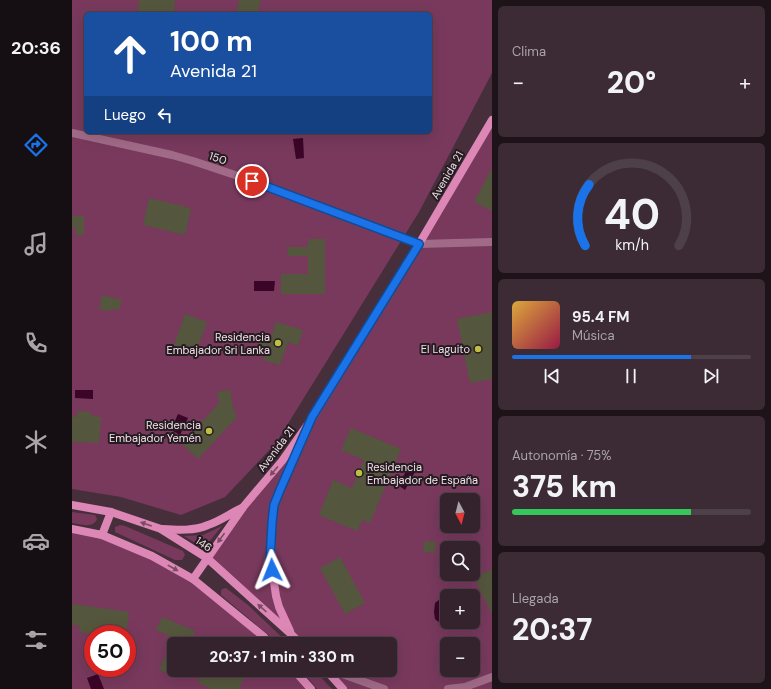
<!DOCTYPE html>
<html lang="es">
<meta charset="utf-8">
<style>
body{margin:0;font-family:"DM Sans",sans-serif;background:#3c2b34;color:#f1f3f6;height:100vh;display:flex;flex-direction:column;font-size:15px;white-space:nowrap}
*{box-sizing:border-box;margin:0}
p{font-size:13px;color:#a9a4a9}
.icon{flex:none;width:22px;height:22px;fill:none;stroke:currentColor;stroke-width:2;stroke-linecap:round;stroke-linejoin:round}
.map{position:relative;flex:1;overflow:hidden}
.side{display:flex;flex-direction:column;gap:6px;padding:6px;background:#1d1318;width:279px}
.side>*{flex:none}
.guide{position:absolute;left:12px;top:12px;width:348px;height:122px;border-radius:6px;box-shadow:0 4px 16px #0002,0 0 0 1px #4e4048;background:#1a4fa0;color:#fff;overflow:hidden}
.needle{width:26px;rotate:173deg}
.tools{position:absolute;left:368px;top:493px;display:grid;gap:8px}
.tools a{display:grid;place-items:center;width:40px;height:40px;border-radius:6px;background:#34232c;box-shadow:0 4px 16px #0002,0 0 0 1px #4e4048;font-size:20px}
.speed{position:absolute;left:12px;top:625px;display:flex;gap:8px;font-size:20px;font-weight:700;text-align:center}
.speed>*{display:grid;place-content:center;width:52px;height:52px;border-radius:50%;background:#34232c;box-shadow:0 4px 16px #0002,0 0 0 1px #4e4048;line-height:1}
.speed .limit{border:6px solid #d22;background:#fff;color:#111}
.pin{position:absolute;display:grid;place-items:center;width:34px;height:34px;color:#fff;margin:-17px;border:2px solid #fff;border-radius:50%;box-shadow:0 1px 4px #0007}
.me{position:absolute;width:44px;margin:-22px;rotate:358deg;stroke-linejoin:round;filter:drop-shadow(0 0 3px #0008)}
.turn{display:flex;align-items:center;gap:14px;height:84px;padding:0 20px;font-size:18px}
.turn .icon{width:52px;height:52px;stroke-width:2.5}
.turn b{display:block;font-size:28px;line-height:34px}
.then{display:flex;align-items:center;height:38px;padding:0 20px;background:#0003;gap:8px;font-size:15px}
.big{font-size:30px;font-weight:800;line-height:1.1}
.side .widget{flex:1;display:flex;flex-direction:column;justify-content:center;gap:6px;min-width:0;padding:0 14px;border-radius:6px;background:#3c2b34}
.side .dial{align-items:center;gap:0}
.dial svg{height:104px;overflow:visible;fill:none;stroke:#4e4048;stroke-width:7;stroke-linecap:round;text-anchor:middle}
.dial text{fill:#f1f3f6;stroke:none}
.song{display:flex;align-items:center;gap:12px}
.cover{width:48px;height:48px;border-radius:6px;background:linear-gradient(135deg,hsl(40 70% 55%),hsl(340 70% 35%))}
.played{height:4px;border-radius:2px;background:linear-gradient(90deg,#1a73e8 75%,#4e4048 75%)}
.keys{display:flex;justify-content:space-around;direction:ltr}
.heat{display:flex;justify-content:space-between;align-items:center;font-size:22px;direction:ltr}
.charge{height:6px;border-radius:3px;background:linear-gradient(90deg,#34c759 75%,#4e4048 0)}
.trip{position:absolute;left:95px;top:637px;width:230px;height:40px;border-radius:6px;background:#34232c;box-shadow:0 4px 16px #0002,0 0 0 1px #4e4048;font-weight:800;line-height:40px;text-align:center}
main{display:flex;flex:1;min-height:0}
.tabs{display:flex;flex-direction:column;width:72px;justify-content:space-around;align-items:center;background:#150e12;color:#a9a4a9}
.tabs .icon{width:28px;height:28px}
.tabs .active{color:#1a73e8}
.tabs b{font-size:18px;color:#f1f3f6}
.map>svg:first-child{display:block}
.green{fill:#78395d;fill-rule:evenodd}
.water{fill:#3b0528}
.building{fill:#54563d}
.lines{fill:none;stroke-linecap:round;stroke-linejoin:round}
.minor{stroke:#a16b88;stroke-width:8}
.secondary{stroke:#dc87b6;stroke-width:8}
.oneway{fill:#774c64}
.route-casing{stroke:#114b97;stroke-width:10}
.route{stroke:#1a73e8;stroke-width:7}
.poi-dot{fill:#bcbf43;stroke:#251b20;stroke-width:1.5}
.labels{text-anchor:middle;stroke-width:4;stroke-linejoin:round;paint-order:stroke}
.street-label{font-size:11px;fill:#f1e1e9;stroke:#251b20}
.poi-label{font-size:11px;fill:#f1e1e9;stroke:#251b20;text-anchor:end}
</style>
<main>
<nav class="tabs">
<b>20:36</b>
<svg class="icon active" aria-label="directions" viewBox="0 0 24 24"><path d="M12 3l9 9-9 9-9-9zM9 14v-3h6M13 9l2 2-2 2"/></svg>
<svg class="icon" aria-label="music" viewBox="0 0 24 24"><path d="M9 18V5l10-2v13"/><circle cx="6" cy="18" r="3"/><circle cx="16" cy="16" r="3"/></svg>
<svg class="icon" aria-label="phone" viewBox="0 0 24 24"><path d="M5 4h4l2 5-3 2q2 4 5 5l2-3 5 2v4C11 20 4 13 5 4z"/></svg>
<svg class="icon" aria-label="climate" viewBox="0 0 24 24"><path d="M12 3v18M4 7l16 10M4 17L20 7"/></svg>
<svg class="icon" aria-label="car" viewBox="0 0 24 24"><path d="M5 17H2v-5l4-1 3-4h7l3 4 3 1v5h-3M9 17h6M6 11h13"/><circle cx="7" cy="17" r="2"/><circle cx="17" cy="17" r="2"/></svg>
<svg class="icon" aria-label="filters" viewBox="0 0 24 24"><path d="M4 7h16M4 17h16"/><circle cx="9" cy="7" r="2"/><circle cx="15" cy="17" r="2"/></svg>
</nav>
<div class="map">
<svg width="420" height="689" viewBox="0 0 420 689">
<rect width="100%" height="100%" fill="#462f3b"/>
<g class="green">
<path d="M0,0H420V73L347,212L204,443L153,497L109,515L49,497L0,489ZM14,14H358V132H14Z"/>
<path d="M420,120V689H271L254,670H318V644H229L135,558L210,461ZM375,500H401V526H375ZM375,548H401V574H375ZM375,596H401V622H375ZM375,644H401V670H375Z"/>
<path d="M0,512L23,515L25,519C21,529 8,524 0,523Z"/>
<polygon points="48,525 53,526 111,551 113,555 110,560 103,560 43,532 43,527"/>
<polygon points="150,526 132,548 112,536 131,535"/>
<path d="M0,529L30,535L121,579L198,644H102V670H222L239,689H0ZM21,634H55V668H21Z"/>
<polygon points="154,588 176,605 217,644 207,644 149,595 149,591 150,589"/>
<polygon points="229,670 242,670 260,689 245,689"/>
</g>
<g class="water">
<polygon points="231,138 232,158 224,159 221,139"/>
<polygon points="182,281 203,281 202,291 182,291"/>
<polygon points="3,390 21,390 21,399 3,398"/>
<polygon points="106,414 116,418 108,435 99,430"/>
<polygon points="336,468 343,472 333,490 326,485"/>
<polygon points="368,599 375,599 375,622 378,622 376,625 369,624 363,619 362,612 363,603"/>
<polygon points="26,674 32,689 19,689 15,678"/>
</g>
<g class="building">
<polygon points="67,0 103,0 102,14 66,11"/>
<polygon points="167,0 189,0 185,14 164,14"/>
<polygon points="420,168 420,211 402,202"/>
<polygon points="77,198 119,208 113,235 71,225"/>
<polygon points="0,216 12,216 12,235 4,235 4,228 0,228"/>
<polygon points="236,239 253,239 253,294 209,294 209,274 236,274 236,256 216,256 215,247 236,247"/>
<polygon points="30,295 50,300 47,310 41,309 37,311 27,309"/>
<polygon points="420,312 420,379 398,383 385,319"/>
<polygon points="113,314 135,322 123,355 101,348"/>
<polygon points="204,322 231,330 226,346 216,342 208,365 191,360 193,356 184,353 188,341 197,344"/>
<polygon points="158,390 162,411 165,417 126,459 110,444 147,403 145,392"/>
<polygon points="6,411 19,412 19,416 29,417 27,443 0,442 0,417 5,416"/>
<polygon points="279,428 329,449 298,523 290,520 285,531 247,515 261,480 280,488 292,460 269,450"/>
<polygon points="352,541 364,542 363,553 351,552"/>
<polygon points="268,557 293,603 273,614 248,568"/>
<polygon points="420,569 420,614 402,578"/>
<polygon points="0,604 57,612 54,634 19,634 7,632 8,626 0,625"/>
<polygon points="90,617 123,631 118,644 102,644 102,659 96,673 87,670 101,638 84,630"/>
<polygon points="131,670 164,670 173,674 167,689 140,689 126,683"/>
</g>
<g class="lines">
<g class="minor">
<polyline points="0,133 100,155 121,161 166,176 347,244 420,242"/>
<polyline points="259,670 312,689"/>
<polyline points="376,689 393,687 420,677"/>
</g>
<g class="secondary">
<polyline points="0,505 39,512 89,529 135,558 219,634 229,644"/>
<polyline points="0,529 30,535 80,556 121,579 191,636 198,644"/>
<path d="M90,529C106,530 122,531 136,525C148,521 159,513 170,508"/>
<polyline points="30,535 39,512"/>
<polyline points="121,579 172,506 210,461 241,417 347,244 420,120"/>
<polyline points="218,631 207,607 204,596 199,561 200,523 202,505 208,490 231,438"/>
<polyline points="222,670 239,689"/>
<polyline points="254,670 271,689"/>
</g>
</g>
<defs><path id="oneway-solid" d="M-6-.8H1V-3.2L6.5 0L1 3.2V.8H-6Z"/></defs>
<g class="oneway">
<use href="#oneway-solid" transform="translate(202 471) rotate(130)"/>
<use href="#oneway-solid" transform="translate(74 524) rotate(-161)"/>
<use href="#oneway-solid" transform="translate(149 538) rotate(126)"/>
<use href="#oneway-solid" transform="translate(101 568) rotate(29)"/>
<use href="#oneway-solid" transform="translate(190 608) rotate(-138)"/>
</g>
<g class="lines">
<g class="route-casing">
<polyline id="route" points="180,181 347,244 240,417 208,490 202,505 200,523 198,561 200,570"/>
</g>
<use href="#route" class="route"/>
</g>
<g class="poi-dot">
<circle cx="206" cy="343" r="4"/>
<circle cx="406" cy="349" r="4"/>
<circle cx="137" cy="431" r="4"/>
<circle cx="287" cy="473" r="4"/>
</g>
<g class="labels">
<g class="street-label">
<text transform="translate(146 158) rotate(19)" y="4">150</text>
<text transform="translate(375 175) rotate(-60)" y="4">Avenida 21</text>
<text transform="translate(204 449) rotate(-53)" y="4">Avenida 21</text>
<text transform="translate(132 544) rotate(34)" y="4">146</text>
</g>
<g class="poi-label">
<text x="198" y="341">Residencia<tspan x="198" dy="13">Embajador Sri Lanka</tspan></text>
<text x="398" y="353">El Laguito</text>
<text x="129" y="429">Residencia<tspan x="129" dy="13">Embajador Yemén</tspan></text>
<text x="295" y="471" text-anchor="start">Residencia<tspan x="295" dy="13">Embajador de España</tspan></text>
</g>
</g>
</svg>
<div class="tools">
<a><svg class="needle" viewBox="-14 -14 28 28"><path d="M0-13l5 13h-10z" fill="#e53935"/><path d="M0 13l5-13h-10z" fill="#a9a4a9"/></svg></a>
<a><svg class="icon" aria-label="search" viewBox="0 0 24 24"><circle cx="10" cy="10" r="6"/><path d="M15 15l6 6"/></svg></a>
<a>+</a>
<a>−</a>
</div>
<div class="speed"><div class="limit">50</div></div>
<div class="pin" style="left:180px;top:181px;background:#d93025"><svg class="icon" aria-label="arrive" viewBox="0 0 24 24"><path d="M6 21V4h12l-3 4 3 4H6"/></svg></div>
<svg class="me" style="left:200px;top:570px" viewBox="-20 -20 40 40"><path d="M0-17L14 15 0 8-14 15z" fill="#1a73e8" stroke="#fff" stroke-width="4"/></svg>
<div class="trip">20:37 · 1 min · 330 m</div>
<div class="guide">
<div class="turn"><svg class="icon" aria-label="ahead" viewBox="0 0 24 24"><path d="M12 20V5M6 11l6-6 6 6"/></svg><div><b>100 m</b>Avenida 21</div></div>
<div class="then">Luego<svg class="icon" aria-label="left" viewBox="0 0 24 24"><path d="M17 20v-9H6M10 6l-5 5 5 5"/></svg></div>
</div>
</div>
<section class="side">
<div class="widget"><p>Clima</p>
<div class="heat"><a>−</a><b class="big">20°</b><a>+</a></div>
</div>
<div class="widget dial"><svg viewBox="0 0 100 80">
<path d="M14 69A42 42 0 1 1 86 69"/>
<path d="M14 69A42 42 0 0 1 17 22" stroke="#1a73e8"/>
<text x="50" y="56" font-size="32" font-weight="700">40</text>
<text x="50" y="72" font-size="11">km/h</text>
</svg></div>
<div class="widget">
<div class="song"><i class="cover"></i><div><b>95.4 FM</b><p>Música</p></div></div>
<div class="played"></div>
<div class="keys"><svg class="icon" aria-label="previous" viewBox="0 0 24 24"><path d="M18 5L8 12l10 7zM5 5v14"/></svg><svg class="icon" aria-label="pause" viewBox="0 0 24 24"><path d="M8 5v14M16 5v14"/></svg><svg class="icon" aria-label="next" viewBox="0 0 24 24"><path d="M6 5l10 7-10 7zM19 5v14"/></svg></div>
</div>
<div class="widget"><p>Autonomía · 75%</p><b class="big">375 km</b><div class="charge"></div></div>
<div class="widget"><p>Llegada</p><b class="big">20:37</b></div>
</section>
</main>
